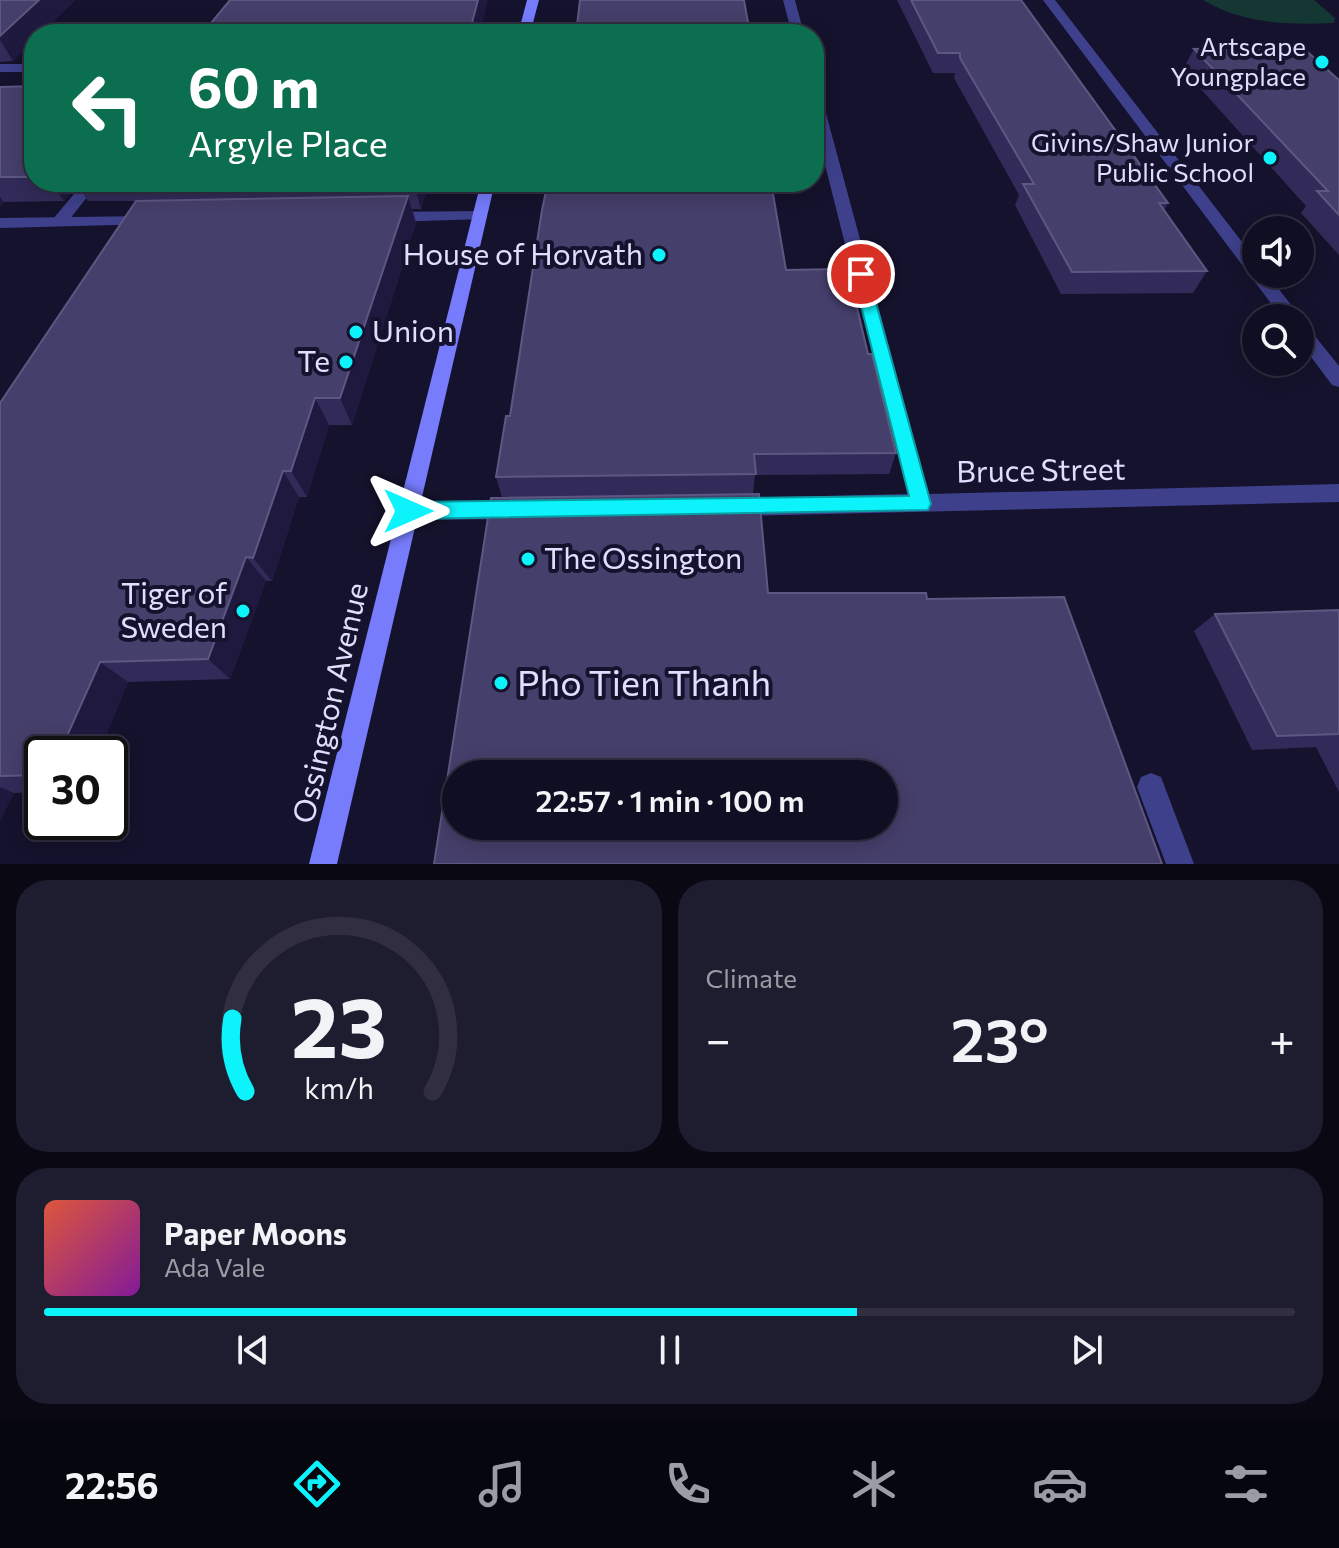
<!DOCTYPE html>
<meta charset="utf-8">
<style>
body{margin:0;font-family:Commissioner,sans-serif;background:#1e1c2f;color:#f1f3f6;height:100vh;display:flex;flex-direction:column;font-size:30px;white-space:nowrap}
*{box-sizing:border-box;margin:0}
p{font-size:26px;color:#9c9ca5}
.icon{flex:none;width:44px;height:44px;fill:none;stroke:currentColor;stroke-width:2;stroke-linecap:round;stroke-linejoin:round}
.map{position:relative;height:864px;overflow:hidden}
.details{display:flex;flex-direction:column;gap:16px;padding:16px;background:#090813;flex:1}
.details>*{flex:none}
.guide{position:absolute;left:24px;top:24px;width:800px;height:168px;border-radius:32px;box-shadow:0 4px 20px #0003,0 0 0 2px #302e40;background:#0b6e4f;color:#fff;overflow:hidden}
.controls{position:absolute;left:1242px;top:216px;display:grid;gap:16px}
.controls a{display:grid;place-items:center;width:72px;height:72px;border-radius:50%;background:#100e22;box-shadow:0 4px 20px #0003,0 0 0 2px #302e40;font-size:40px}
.speed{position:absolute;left:24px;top:736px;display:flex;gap:16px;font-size:40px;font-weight:700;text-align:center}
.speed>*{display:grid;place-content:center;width:104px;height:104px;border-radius:50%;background:#100e22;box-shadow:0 4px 20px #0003,0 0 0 2px #302e40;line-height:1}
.speed .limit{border:4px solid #111;border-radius:12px;background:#fff;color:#111}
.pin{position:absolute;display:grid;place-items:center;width:68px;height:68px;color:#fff;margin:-34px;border:4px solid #fff;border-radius:50%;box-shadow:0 2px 8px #0007}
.me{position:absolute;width:88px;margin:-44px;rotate:90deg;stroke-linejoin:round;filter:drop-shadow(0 0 6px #0008)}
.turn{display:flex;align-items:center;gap:28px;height:168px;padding:0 32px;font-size:36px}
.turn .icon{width:104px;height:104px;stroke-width:2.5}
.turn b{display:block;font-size:56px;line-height:68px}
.big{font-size:60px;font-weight:600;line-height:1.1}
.details .card{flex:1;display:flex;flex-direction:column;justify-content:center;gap:12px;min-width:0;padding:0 28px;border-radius:32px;background:#1e1c2f}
.details .dial{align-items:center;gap:0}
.dial svg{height:208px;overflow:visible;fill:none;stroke:#302e40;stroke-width:7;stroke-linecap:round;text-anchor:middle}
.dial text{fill:#f1f3f6;stroke:none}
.song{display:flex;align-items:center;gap:24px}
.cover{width:96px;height:96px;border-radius:12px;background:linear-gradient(135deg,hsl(10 70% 55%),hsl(290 70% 35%))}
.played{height:8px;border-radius:4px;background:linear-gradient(90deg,#0df3fc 65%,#302e40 65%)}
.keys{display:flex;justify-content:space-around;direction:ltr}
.heat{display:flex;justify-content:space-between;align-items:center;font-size:44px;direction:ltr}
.details .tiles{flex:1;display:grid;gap:16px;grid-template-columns:1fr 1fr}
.card:last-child{grid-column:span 2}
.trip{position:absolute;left:442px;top:760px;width:456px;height:80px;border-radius:40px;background:#100e22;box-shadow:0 4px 20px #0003,0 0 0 2px #302e40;font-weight:600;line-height:80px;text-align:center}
.menu{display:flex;height:128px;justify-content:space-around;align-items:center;background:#06060e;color:#9c9ca5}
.menu .icon{width:56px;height:56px}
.menu .active{color:#0df3fc}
.menu b{font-size:36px;color:#f1f3f6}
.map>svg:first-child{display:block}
.green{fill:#153733}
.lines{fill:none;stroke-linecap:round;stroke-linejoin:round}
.lane{fill:#3e408b;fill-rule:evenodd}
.street{fill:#3e408b;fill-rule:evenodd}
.secondary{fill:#777cfd;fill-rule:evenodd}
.wall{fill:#322b59}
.shaded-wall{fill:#1f1940}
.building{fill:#453f6b;stroke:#5d5882;stroke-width:2;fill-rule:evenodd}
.route{fill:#0df3fc;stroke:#089ea4;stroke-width:2}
.poi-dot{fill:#0df3fc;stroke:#15122d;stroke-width:3}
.labels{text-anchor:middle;stroke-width:8;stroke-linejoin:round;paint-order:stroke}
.far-poi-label{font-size:26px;fill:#e0deff;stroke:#15122d;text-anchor:end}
.poi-label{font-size:30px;fill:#e0deff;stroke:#15122d;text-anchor:end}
.street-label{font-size:30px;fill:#e0deff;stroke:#15122d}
.near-poi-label{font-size:36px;fill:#e0deff;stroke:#15122d;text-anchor:start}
</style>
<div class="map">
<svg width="1339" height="864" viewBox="0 0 1339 864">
<rect width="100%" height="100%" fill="#15122d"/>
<path class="green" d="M1203,0H1314L1335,18L1334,23C1288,25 1243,24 1203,0Z"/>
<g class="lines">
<g class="lane">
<rect x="0" y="64" width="34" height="8"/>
<polygon points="84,182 99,182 65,225 53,225 53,219"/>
<polygon points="1151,773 1161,777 1194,864 1166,864 1137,787 1141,777"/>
</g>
<g class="street">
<polygon points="783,0 795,0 804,34 792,34"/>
<polygon points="1043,0 1055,0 1256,260 1256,274 1267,274 1298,314 1301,318 1300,319 1282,318"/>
<polygon points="814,91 821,95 929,494 1339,484 1339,502 736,516 728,513 725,507 728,501 736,498 908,494 814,121"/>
<polygon points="479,211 487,216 485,219 388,222 380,217 388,212"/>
<polygon points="148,216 156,221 154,224 0,228 0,218"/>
<polygon points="1300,323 1306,325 1339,366 1339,387 1332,385 1300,342"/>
<polygon points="516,501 524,504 527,510 524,516 516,519 408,520 400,517 397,511 400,505 408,502"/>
</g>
<g class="secondary">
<polygon points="527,0 539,0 530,34 518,34"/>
<polygon points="481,182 495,182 337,864 309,864"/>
</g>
</g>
<g class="wall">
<polygon points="0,0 75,0 41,34 34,34 13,61 0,62"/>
<polygon points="897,0 1021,0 1168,203 1164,210 1207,271 1193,293 1061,294 1015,205 1019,195 954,78 955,73 933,73"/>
<polygon points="1194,49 1339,80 1339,255 1301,213 1306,206 1183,69"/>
<polygon points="34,86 34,182 434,182 433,184 427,188 421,209 412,209 416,223 352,425 329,425 307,497 299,497 272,581 266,581 230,679 128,682 98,754 42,754 42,792 14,793 0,820 0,403 150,201 88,201 77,185 64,201 4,202 0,207 0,87"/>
<polygon points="786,270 847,299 868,354 896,453 889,474 755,475 753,494 768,593 927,599 1162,864 502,497 496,477 510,416"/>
<polygon points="1339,610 1339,792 1316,747 1252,750 1194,631 1215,614"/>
</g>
<g class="shaded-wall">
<polygon points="39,0 75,0 41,34 34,34 34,41 13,61 0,40 0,36"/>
<polygon points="478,0 488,0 480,34 469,34"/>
<polygon points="50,182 75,182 77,185 64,201"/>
<polygon points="414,182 434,182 433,184 427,188 421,209 414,184"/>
<polygon points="408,196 416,223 352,425 340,398"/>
<polygon points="0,197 4,202 0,207"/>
<polygon points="315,398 329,425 307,497 291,471"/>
<polygon points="283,471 299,497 272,581 253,558"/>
<polygon points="246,557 266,581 230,679 208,659"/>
<polygon points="100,662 128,682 98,754 59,754"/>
<polygon points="0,787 14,793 0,820"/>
</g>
<g class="building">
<polygon points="0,0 39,0 0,36"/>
<polygon points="230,0 478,0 469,34 202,34"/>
<polygon points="580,0 744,0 750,34 576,34"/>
<polygon points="911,0 1021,0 1168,203 1159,203 1207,271 1072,272 1023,184 1034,184 960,58 960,53 938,53"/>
<polygon points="1302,47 1339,80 1339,215 1317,191 1328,191 1194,49"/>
<polygon points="34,86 34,177 0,177 0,87"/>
<polygon points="151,182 414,182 414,184 148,188"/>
<polygon points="548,182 771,182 786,270 840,269 847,299 855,299 868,354 872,354 896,453 754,454 756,474 496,477 506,416 510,416 542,210"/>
<polygon points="408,196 340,398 315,398 291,471 283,471 253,558 246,557 208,659 100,662 59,754 42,754 42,775 0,776 0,403 136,201"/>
<path d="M759,494L768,593H926L927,599L1064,597L1162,864H434L491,498ZM456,774H884V826H456Z"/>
<polygon points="1339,610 1339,734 1277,736 1215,614"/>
</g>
<polygon class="route" points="861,269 868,274 931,504 928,510 408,519 401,516 398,511 401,505 408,502 909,496 853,274"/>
<g class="poi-dot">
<circle cx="1322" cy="62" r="8"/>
<circle cx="1270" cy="158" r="8"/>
<circle cx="659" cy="255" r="8"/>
<circle cx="356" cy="332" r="8"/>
<circle cx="346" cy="362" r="8"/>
<circle cx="528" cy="559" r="8"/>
<circle cx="243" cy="611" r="8"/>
<circle cx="501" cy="683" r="8"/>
</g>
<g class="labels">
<g class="far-poi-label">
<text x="1306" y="56">Artscape<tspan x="1306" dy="30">Youngplace</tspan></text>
<text x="1254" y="152">Givins/Shaw Junior<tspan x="1254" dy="30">Public School</tspan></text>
</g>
<g class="poi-label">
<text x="643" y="265">House of Horvath</text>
<text x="372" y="342" text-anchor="start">Union</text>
<text x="330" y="372">Te</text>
<text x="544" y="569" text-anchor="start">The Ossington</text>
<text x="227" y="604">Tiger of<tspan x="227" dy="34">Sweden</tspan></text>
</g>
<g class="street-label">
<text transform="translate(1041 471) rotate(-1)" y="10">Bruce Street</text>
<text transform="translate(331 703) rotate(-77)" y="10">Ossington Avenue</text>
</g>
<g class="near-poi-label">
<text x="517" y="696">Pho Tien Thanh</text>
</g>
</g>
</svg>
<div class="controls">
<a><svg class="icon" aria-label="sound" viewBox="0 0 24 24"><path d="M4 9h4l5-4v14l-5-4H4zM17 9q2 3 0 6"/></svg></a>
<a><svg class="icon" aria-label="search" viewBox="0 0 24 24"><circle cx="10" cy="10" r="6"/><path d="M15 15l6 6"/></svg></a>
</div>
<div class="speed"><div class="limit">30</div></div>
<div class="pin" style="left:861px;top:274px;background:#d93025"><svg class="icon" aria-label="arrive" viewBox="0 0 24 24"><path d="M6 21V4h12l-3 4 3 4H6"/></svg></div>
<svg class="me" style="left:408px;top:511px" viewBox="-20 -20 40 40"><path d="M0-17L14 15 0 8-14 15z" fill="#0df3fc" stroke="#fff" stroke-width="4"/></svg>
<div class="trip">22:57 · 1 min · 100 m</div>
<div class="guide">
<div class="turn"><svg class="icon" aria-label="left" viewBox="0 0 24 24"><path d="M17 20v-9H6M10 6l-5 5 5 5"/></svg><div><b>60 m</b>Argyle Place</div></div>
</div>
</div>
<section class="details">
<div class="tiles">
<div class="card dial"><svg viewBox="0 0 100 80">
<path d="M14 69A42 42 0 1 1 86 69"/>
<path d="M14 69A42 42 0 0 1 9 41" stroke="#0df3fc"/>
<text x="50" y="56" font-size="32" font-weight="700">23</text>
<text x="50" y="72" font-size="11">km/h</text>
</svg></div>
<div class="card"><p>Climate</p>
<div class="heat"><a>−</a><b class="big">23°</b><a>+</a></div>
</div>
<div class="card">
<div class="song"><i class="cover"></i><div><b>Paper Moons</b><p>Ada Vale</p></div></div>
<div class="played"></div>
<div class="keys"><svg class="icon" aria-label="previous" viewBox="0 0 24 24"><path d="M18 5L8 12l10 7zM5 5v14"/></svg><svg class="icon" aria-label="pause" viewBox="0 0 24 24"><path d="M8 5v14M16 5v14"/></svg><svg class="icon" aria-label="next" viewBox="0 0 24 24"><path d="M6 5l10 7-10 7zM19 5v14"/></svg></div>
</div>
</div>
</section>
<nav class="menu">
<b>22:56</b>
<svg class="icon active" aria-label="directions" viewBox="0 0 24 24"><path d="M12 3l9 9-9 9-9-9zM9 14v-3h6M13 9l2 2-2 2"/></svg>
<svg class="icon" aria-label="music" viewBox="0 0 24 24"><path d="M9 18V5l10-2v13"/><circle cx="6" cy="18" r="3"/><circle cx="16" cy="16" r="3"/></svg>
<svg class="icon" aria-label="phone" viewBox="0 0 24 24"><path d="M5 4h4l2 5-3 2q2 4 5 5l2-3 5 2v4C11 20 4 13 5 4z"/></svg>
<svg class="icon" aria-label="climate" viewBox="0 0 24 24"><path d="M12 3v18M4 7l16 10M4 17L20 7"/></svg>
<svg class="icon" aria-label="car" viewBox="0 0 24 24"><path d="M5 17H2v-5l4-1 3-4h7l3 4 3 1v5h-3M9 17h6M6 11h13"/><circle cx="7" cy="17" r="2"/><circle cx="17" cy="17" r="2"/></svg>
<svg class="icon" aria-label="filters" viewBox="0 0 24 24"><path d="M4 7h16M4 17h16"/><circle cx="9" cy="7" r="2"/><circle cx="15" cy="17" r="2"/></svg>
</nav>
